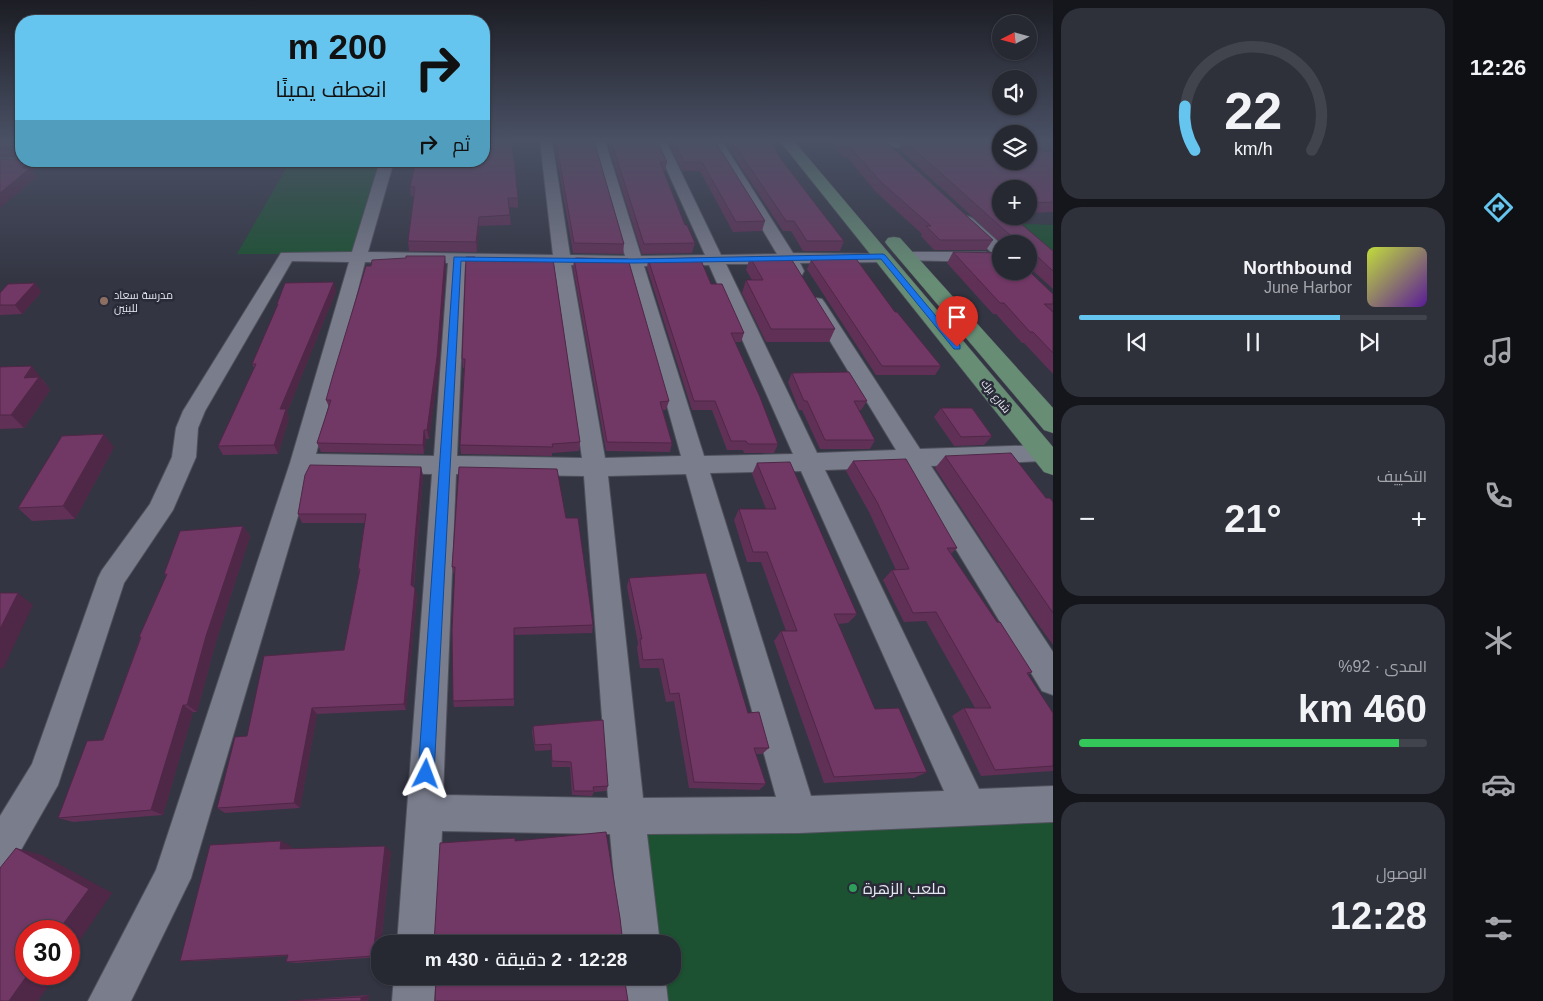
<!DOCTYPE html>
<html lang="ar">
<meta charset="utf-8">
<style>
body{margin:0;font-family:Arial,Cairo,sans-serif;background:#2e303a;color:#f1f3f6;direction:rtl;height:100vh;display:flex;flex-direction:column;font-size:19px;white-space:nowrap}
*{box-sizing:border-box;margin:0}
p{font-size:16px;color:#a4a6ac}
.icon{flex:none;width:28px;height:28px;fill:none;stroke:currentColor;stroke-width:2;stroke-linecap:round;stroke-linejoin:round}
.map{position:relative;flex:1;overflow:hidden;direction:ltr}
.sheet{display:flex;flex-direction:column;gap:8px;padding:8px;background:#15161c;width:400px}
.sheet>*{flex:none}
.guide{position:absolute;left:15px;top:15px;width:475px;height:152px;border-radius:20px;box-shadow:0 1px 4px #0004,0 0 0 1px #42444d;direction:rtl;background:#65c5ee;color:#111;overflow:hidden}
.needle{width:32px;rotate:264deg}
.buttons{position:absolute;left:992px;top:15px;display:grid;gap:10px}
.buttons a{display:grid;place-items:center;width:45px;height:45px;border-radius:50%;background:#262832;box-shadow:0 1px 4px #0004,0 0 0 1px #42444d;font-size:25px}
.speed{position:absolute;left:15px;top:920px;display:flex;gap:10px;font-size:25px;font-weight:700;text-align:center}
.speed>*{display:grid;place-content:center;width:65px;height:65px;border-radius:50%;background:#262832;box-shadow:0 1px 4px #0004,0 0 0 1px #42444d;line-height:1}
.speed .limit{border:8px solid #d22;background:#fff;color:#111}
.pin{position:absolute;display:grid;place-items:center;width:42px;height:42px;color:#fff;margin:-51px -21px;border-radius:50% 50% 50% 0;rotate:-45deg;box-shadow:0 0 5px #0007}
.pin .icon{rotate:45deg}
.me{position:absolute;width:55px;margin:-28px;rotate:3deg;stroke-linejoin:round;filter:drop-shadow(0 0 4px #0008)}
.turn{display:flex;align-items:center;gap:18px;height:105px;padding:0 20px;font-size:22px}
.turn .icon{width:65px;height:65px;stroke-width:2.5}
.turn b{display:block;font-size:35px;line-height:42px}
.then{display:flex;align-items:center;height:48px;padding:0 20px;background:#0003;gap:10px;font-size:19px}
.big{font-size:38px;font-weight:600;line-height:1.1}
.sheet .card{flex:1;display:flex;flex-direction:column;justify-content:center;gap:8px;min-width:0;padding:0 18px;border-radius:20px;background:#2e303a}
.sheet .dial{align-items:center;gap:0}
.dial svg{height:130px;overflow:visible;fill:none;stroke:#42444d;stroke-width:7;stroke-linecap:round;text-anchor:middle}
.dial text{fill:#f1f3f6;stroke:none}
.song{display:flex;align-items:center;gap:15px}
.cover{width:60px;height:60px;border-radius:8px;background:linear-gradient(135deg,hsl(70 70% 55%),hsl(270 70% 35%))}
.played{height:5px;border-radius:2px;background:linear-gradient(90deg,#65c5ee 75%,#42444d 75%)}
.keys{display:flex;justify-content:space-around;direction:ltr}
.heat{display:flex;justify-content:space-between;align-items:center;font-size:28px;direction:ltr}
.charge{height:8px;border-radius:4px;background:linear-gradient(90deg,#34c759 92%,#42444d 0)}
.trip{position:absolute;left:371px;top:935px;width:310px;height:50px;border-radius:20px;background:#262832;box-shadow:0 1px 4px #0004,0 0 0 1px #42444d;font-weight:600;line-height:50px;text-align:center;direction:rtl}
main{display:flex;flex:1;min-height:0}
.tab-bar{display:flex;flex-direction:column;width:90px;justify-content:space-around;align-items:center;background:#0f1014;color:#a4a6ac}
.tab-bar .icon{width:35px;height:35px}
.tab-bar .current{color:#65c5ee}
.tab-bar b{font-size:22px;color:#f1f3f6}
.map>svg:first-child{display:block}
.green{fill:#1c5231}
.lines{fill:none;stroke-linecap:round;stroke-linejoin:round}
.minor-casing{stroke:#50515d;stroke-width:2}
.major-casing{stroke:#50515d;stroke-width:1}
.minor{fill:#7a7d8c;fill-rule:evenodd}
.major{fill:#678d75;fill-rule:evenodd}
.wall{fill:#613057}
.shaded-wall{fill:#4f2747}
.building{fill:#713865;stroke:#4f2747}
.route{fill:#1a73e8;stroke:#114b97}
.education-dot{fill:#8d6e63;stroke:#292b38;stroke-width:2}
.leisure-dot{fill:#2e9e5b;stroke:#292b38;stroke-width:2}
.labels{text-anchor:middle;stroke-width:5;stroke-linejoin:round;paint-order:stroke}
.far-poi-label{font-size:11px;fill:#e6e7f0;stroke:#292b38;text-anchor:start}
.far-street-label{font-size:11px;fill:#e6e7f0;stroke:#292b38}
.near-poi-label{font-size:16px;fill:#e6e7f0;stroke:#292b38;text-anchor:start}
</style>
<main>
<nav class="tab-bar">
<b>12:26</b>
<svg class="icon current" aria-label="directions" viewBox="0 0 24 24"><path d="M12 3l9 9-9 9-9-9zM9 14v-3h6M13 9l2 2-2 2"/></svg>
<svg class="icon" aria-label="music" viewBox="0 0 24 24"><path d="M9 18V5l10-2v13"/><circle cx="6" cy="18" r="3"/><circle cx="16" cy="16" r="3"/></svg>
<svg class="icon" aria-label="phone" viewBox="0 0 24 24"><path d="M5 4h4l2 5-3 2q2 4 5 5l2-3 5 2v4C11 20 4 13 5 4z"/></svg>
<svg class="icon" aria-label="climate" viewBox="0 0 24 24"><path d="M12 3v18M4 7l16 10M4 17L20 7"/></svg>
<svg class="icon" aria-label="car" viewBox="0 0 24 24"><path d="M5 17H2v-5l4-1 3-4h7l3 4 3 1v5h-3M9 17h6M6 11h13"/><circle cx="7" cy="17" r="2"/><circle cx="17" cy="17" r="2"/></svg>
<svg class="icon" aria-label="filters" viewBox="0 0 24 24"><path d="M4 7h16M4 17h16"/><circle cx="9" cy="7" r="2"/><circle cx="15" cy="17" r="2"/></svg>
</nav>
<section class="sheet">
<div class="card dial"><svg viewBox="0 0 100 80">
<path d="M14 69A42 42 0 1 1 86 69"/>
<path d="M14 69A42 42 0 0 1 8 42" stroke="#65c5ee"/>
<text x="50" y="56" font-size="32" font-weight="700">22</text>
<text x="50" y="72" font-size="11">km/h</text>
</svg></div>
<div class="card">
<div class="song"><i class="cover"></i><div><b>Northbound</b><p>June Harbor</p></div></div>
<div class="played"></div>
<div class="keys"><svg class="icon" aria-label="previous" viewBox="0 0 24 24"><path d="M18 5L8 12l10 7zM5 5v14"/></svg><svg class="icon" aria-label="pause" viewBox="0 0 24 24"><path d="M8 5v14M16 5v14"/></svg><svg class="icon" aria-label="next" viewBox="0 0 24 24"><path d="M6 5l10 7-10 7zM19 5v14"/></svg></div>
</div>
<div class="card"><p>التكييف</p>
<div class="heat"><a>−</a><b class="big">21°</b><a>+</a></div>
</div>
<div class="card"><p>المدى · 92%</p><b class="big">460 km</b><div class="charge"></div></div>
<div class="card"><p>الوصول</p><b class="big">12:28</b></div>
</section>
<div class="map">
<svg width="1053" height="1001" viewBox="0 0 1053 1001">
<rect width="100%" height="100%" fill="#333542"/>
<g class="green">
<polygon points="378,164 351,254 237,254 288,165"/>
<polygon points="1002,223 1053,225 1053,268 1029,244"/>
<polygon points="1053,819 1053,1001 667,1001 664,976 672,976 672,944 660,944 647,833"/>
</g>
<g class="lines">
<g class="minor-casing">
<g id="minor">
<path d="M540,141H552L570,255L625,256L593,141H605L641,256L705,255L654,141H666L721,255L777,254L710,141H722L793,253L889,254L891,257L889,260L883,262L800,263L804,271L802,275H790L783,264H726L817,453L896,450L807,303L810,299L816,298L822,299L825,303L920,449L1043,445L1051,447L1053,450L1051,459L1043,461L931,466L1053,652V695L1042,691L906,467L825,470L979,789L1053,786V822L799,833L647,834L660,944H620L610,834L442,831L437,944H397L432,474L311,472L191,878L131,1001H88L156,870L290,463L349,262L292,261L205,411L198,428L196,457L173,510L124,583L58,785L13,864L0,870V816L32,764L98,578L102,570L150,504L172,457L176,428L183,411L281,253L352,252L380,161H394L368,252L553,255ZM365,262L448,263L434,456L316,454ZM465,264L554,265L582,458L457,456ZM571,265L628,266L681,456L605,458ZM709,265L793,454L704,456L644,266ZM801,471L944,791L811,796L710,473ZM456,474L584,476L608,798L443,795ZM686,474L776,797L643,798L608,476Z"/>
<polygon points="878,141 1001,141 1001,147 883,147 879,146"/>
<polygon points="0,158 21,158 21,161 115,161 109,165 0,166"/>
<polygon points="967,216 972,218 1001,244 1001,258 995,256 962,224 959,221 962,218"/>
<polygon points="907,252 985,252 991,254 993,257 991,260 985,262 901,260 899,257 901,254"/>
<polygon points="394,976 436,976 434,1001 392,1001"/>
<polygon points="623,976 665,976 668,1001 626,1001"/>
</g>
</g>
<g class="major-casing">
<g id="major">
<polygon points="780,141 794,141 1053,447 1053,475 1044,472"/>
<polygon points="894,237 900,238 1053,408 1053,433 1044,430 888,246 885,242 888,238"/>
</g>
</g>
<use href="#minor" class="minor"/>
<use href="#major" class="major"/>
</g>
<g class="wall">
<rect x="0" y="141" width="21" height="16"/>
<polygon points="554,141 594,141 624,244 623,254 573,253"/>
<polygon points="607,141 657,141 667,162 665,171 663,171 685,225 695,243 692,253 642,254"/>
<polygon points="668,141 715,141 765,221 762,231 733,232 700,171 682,171"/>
<polygon points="724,141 771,141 780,158 844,241 840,251 803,251 791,231 783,231"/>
<polygon points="829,141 885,141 993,240 986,250 934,250 921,236 922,234 876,192 847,157 843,157"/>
<polygon points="902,141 1053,141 1053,151 1034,149 1035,150 1053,152 1053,212 1029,213 1029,189 1001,189 1001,216 1053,251 1053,289 1030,268 1029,268 1029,244 1002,244 899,149"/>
<polygon points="416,161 518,198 518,208 509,207 511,225 479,226 477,252 409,251 408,241 414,196 411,196 410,187"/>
<polygon points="953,252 1053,294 1053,374 1024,343 1022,343 996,314 993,314 947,263"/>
<polygon points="815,256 941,366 935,375 876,375 807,269 811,260 814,260"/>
<polygon points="750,257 835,329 829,342 766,342 742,293 746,280 752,280 746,270"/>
<polygon points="574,259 669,401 666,410 663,410 672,443 670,452 606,451 573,268"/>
<polygon points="648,259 711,284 744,333 741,342 735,342 778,444 774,453 744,453 743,450 727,450 712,410 692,410 647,268"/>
<polygon points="475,260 580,442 579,451 552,453 552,456 461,454 460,445 464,368 463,368 462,359"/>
<polygon points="446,265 439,366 429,439 426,439 424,454 321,452 317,443 329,407 326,400"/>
<polygon points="35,283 41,292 22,314 0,315 0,293"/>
<polygon points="336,291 287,412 289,418 278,454 223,455 218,446 254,368 252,364 278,306 277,304"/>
<polygon points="0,367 43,380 50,390 24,428 0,429"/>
<polygon points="792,373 867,401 861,410 859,410 875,440 870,449 820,449 802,410 799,410 788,382"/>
<polygon points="941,408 992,436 984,445 954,446 934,417"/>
<polygon points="114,447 75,519 32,521 18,508"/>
<polygon points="945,456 1046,498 1053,502 1053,645 1032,616 935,468"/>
<polygon points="853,461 957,548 951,554 1032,672 1028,675 1053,713 1053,771 981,776 952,716 964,708 975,708 926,621 904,622 883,580 892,570 896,570 869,512 846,471"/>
<polygon points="757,463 857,614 848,623 838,624 875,709 927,772 914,778 824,783 774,641 781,631 786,631 761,562 747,562 734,520 739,509 766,509 752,474"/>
<polygon points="421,467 423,476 414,587 417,596 406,710 317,714 300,808 225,813 217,808 247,736 344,650 359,573 358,569 365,523 302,523 298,514"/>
<polygon points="566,518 593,625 592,633 514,635 514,706 454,707 453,701 455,575 454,575 452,567"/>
<polygon points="243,526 250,536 215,645 197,712 193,712 163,815 73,822 58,818 103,740 140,638 139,637 166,576 164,574"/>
<polygon points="629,578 748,713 769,748 762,754 756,754 766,784 759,790 689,788 674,701 666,702 659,668 640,668 637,648 638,643 627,587"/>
<polygon points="533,726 608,786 606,791 594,792 592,796 572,795 570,767 552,767 551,750 535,751 532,732"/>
<polygon points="291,846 291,848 391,851 381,944 380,944 380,957 297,963 286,962 287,956 195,961 180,961"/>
<polygon points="369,995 368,1001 288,1001 298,1000"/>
</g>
<g class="shaded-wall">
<polygon points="30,161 34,161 38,168 33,172 36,177 0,208 0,193 22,168"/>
<polygon points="479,217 479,226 477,252 476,242"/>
<polygon points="445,256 446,265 439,366 429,439 427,430"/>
<polygon points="334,282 336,291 287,412 289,418 278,454 274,445 280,409"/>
<polygon points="35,283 41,292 22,314 15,305"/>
<polygon points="32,366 50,390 24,428 11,415 24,378"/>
<polygon points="424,430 426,439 424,454 423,445"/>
<polygon points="104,434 114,447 75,519 63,506"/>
<polygon points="421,467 423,476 413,593 411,585"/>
<polygon points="243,526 250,536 215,645 197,712 187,705 206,636"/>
<polygon points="415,588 417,596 406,710 404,704"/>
<polygon points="18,593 33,605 3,669 0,668 0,629"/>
<polygon points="183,705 193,712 163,815 151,810"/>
<polygon points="312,708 317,714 300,808 294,803"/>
<polygon points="281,841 291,846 290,854 280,849"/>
<polygon points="385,846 391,851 381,944 380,944 380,957 373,956"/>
<polygon points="16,848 42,855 112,893 69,956 69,931 58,931"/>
<polygon points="28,974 57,974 38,1001 9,1001"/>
<polygon points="369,995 368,1001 361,1001 361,997"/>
</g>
<g class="building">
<polygon points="0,141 21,141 21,150 17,150 16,147 0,148"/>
<polygon points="484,141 512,141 518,198 508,198 510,215 479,217 476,242 408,241 415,187 410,187 416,161 484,161"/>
<polygon points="556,141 594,141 624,244 574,243"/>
<polygon points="611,141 657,141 667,162 660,162 685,225 687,225 695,243 644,244"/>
<polygon points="674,141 715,141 765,221 736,222 702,162 684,162"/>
<polygon points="732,141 771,141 780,158 844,241 807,241 794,221 786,221"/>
<polygon points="841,141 885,141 993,240 940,240 926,226 931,226 881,182 850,147 847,148"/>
<polygon points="905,141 1001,141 1001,161 1029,161 1029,141 1034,141 1035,150 1053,152 1053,202 1029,203 1029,189 1001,189 1001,204 997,204 1001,207 1001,216 1012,216 1053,251 1053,271 1038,257 1029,258 1029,244 1010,244 1010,235"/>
<polygon points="0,159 21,159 21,161 30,161 22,168 30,168 0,193"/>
<polygon points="953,252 1001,253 1001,271 1029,271 1053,294 1053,304 1044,304 1053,312 1053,353 1033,332 1030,332 1004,303 1000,303"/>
<polygon points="406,256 445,256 437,357 427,430 424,430 423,445 317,443 331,400 326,400 333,375 366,266 371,266 372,260 406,258"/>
<polygon points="815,256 854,256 895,312 897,312 941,366 882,366 811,260 818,260"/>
<polygon points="466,257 475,257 475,260 553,259 580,442 552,444 553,447 460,445 465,359 462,359"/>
<polygon points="750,257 790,257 835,329 771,329 746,280 763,280"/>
<polygon points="576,258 628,259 669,401 660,402 672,443 607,442 574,259"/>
<polygon points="700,258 711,284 722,284 744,333 731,333 760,397 778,444 748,444 746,441 731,441 715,401 694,401 648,259"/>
<polygon points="334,282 280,409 286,409 274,445 218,446 256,364 252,364 278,304 277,304 285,283"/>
<polygon points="35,283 15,305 0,305 0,293 8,284"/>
<polygon points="32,366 24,378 39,377 11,415 0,415 0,367"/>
<polygon points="849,372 867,401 854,401 875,440 825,440 807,401 804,401 792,373"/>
<polygon points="941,408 972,408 992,436 961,437"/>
<polygon points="104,434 63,506 18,508 62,436"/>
<polygon points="1011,453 1046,498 1050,498 1053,502 1053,613 945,456"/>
<polygon points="906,459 957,548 947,548 997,622 1000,622 1032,672 1027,673 1053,713 1053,766 995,770 964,708 991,708 936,612 913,613 892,570 909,569 877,502 853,461"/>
<polygon points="790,462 857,614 834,614 875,709 899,708 927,772 834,777 781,631 797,631 767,552 753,552 739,509 776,509 757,463"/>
<polygon points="310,465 421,467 411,585 415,588 404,704 312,708 294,803 217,808 235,737 247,736 264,656 344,650 360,569 358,569 366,514 298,514 305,475"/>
<polygon points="459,467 557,469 566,518 578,518 593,625 514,628 514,699 453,701 452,630 455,567 452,567"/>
<polygon points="243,526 206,636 187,705 183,705 151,810 58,818 87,741 103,740 141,637 139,637 167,574 164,574 180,531"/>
<polygon points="706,573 748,713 759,712 769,748 754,748 766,784 694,782 679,693 670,694 663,659 643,660 640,639 642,639 629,578"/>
<polygon points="0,593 18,593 0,629"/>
<polygon points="603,720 608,786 593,787 594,791 574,791 571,762 552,761 551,744 535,745 533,726"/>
<polygon points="606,832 620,918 623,944 434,944 440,843 515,838 515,841"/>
<polygon points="281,841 280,849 385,846 373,956 286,962 288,955 180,961 210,845"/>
<polygon points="16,848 89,889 58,931 26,931 26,974 28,974 9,1001 0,1001 0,868"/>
<polygon points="436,976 624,976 628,1001 435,1001"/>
<polygon points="361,997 361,1001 289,1001"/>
</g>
<linearGradient id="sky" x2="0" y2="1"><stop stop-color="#1c1d24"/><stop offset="0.5" stop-color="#4a5165"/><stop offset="1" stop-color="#4a5165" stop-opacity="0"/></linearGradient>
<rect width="1053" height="281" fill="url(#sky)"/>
<polygon class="route" points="883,254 885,255 960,345 960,349 954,349 881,259 634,263 461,261 434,774 432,780 426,782 421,780 418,774 454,257 634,259"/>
<circle class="education-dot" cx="104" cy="301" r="5"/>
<circle class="leisure-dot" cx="853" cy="888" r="5"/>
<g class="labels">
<g class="far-poi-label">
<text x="114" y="299">مدرسة سعاد<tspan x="114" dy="13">للبنين</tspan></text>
</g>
<g class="far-street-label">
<text transform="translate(996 396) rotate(51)" y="4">شارع برك</text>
</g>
<g class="near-poi-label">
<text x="863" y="894">ملعب الزهرة</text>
</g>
</g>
</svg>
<div class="buttons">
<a><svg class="needle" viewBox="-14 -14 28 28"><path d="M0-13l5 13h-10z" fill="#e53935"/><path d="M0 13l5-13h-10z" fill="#a4a6ac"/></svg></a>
<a><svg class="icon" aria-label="sound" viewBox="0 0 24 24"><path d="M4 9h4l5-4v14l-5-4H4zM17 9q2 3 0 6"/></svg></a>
<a><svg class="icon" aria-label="layers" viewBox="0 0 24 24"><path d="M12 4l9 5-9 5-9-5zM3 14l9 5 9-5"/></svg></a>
<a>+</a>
<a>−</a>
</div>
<div class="speed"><div class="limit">30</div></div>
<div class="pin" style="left:957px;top:347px;background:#d93025"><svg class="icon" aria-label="arrive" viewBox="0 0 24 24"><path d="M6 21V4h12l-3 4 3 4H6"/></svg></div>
<svg class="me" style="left:426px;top:774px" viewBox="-20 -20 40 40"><path d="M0-17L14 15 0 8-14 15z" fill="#1a73e8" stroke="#fff" stroke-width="4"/></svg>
<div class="trip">12:28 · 2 دقيقة · 430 m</div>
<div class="guide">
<div class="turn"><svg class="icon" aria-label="right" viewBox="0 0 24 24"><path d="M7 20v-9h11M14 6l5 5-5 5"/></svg><div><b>200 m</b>انعطف يمينًا</div></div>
<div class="then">ثم<svg class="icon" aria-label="right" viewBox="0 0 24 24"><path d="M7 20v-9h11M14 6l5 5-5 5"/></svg></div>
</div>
</div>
</main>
